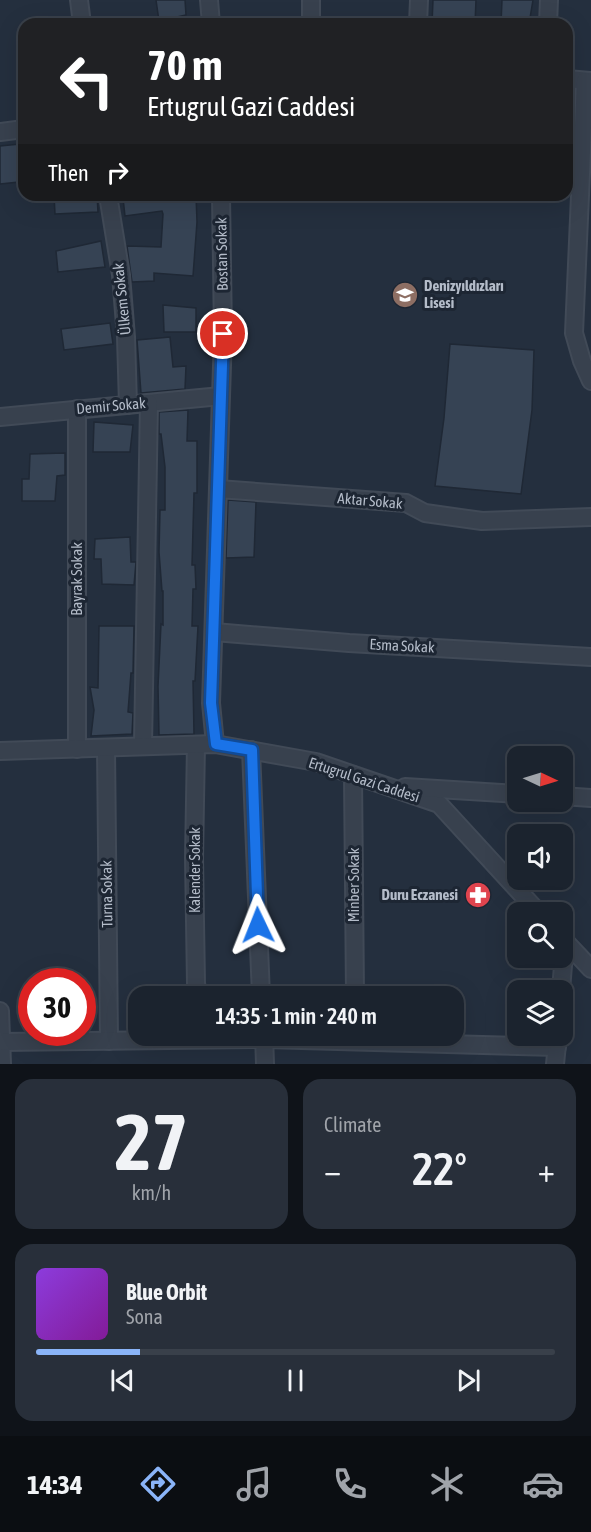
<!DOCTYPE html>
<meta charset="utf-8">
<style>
body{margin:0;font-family:"Asap Condensed",sans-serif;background:#282f3a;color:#f1f3f6;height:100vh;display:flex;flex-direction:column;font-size:22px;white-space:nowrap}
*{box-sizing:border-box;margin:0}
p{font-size:20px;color:#a0a4aa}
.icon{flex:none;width:33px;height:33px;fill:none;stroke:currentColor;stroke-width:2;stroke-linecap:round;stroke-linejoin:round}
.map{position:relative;height:1064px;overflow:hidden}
.details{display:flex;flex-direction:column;gap:15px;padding:15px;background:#0f1319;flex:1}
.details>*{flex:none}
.top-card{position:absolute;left:18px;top:18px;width:555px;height:183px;border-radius:18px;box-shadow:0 6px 24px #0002,0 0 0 2px #39404a;background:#202124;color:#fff;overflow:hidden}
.needle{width:39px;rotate:94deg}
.buttons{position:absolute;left:507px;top:746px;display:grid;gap:12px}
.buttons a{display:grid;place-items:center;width:66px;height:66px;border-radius:12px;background:#1b232e;box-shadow:0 6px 24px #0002,0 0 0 2px #39404a;font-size:30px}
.speed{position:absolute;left:18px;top:968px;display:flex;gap:12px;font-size:30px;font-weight:700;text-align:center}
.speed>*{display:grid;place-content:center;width:78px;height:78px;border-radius:50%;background:#1b232e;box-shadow:0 6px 24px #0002,0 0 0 2px #39404a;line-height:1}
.speed .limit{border:9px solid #d22;background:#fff;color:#111}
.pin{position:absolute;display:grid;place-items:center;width:51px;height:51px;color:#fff;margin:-26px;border:3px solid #fff;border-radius:50%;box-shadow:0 2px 6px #0007}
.me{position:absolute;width:66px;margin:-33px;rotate:358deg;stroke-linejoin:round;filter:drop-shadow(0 0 4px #0008)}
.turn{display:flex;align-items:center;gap:21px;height:126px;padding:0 30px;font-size:27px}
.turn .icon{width:78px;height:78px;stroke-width:2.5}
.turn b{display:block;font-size:42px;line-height:51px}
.then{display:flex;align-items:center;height:57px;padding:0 30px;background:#0003;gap:12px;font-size:22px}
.big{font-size:45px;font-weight:600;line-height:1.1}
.details .card{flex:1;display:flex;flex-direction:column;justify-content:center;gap:9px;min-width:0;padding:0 21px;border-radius:18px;background:#282f3a}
.details .dial{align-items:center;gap:0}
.dial b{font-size:78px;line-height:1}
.song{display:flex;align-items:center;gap:18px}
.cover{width:72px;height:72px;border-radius:9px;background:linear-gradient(135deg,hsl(270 70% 55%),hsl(290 70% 35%))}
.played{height:6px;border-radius:3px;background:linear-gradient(90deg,#8ab4f8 20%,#39404a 20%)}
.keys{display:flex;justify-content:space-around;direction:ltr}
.heat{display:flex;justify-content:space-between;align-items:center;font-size:33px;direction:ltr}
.details .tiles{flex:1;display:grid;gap:15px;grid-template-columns:1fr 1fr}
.card:last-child{grid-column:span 2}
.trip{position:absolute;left:128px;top:986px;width:336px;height:60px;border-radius:18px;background:#1b232e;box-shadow:0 6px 24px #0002,0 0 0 2px #39404a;font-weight:600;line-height:60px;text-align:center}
.menu{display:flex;height:96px;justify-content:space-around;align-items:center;background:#0b0e12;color:#a0a4aa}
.menu .icon{width:42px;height:42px}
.menu .on{color:#8ab4f8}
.menu b{font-size:27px;color:#f1f3f6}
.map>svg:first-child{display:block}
.building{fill:#364354;stroke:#1f2835;stroke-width:1.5}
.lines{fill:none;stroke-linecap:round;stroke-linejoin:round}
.street-casing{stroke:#414a57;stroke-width:20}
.street{stroke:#38414e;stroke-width:16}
.route-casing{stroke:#114b97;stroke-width:15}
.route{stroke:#1a73e8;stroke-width:10}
.labels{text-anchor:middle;stroke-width:6;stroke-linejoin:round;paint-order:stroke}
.street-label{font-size:15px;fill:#b4bcc9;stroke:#1d2633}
.poi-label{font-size:15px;font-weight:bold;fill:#b4bcc9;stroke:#1d2633;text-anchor:start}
</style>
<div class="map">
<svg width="591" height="1064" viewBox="0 0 591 1064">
<rect width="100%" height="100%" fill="#242f3e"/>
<g class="building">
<polygon points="156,0 185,0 186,15 159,21"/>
<polygon points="433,0 476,0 475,24 432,24"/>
<polygon points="502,0 533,0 529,24 501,24"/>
<polygon points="20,144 19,182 0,184 0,146"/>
<polygon points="54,195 97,195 98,212 55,214"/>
<polygon points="148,195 196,195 197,222 193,276 154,273 154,281 132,282 127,246 161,247 163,214 162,211 125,216 123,198"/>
<polygon points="101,241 105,267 58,272 56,251"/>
<polygon points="163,305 196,308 196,332 164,332"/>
<polygon points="110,323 113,344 64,350 61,329"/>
<polygon points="170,337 173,367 186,366 185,389 141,393 137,340"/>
<polygon points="450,344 534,350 532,410 521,494 435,486 444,418"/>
<polygon points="188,410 187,441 197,441 197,493 194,493 192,565 195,565 196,589 193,589 192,626 198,626 195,681 193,681 194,734 159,735 158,686 161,624 163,625 163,591 162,591 159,552 160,510 165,510 165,467 161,434 159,434 159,412"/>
<polygon points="94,422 133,425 130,452 93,452"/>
<polygon points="65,453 65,475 57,476 55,501 22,501 22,479 29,479 30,454"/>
<polygon points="228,500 256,502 254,557 226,558"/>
<polygon points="130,537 131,562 136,562 134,585 102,584 101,559 94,559 95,539"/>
<polygon points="99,626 134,626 133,673 131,673 128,712 133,713 132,734 91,736 94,710 90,687 98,688"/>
</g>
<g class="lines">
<g class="street-casing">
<g id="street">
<polyline points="79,0 82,24"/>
<polyline points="209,0 211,24"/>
<polyline points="311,24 311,0"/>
<polyline points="418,24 419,0"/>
<polyline points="548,24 549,0"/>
<polyline points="567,79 591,81"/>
<polyline points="585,81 574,333 582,361 591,381"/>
<polyline points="0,132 24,129"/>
<polyline points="108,195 121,275 126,337 128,405"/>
<polyline points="77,409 77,749"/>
<polyline points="0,417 221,396"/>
<polyline points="218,489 406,503 425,513 482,521 591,517"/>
<polyline points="214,632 349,643 591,657"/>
<polyline points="215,744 211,703 223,335 221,195"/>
<polyline points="196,745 194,858 196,984 199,996"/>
<polyline points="143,746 149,403"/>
<polyline points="106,748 109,1041"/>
<polyline points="251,750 261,996"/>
<polyline points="0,751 215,744 316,762 439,804 538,912"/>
<polyline points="353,775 355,996"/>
<polyline points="405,787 518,794"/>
<polyline points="562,796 591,798"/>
<polyline points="562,938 591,969"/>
<polyline points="561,990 565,941"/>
<polyline points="0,1011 2,1064"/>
<polyline points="264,1035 265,1064"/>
<polyline points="1,1042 265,1039 557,1047"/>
<polyline points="555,1064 558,1035"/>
</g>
</g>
<use href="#street" class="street"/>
</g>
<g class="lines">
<g class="route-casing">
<polyline id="route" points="223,334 211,703 216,744 252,750 258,925"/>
</g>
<use href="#route" class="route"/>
</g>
<defs>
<g id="school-disc" transform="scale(1.35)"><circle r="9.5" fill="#8d6e63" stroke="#1d2633"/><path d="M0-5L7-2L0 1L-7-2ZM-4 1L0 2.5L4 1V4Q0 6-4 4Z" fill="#fff"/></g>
<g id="pharmacy-disc" transform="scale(1.35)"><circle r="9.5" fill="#e0444e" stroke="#1d2633"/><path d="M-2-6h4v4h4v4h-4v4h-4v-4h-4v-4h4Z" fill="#fff"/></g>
</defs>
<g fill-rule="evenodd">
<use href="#school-disc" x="405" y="295"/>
<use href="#pharmacy-disc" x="478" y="895"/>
</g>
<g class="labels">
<g class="street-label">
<text transform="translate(222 254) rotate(-91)" y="5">Bostan Sokak</text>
<text transform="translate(122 299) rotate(-96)" y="5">Ülkem Sokak</text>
<text transform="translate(111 406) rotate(-5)" y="5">Demir Sokak</text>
<text transform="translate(370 501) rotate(5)" y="5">Aktar Sokak</text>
<text transform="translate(77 579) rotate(-90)" y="5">Bayrak Sokak</text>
<text transform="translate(402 646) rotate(3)" y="5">Esma Sokak</text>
<text transform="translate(364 780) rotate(18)" y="5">Ertugrul Gazi Caddesi</text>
<text transform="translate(195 870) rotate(-90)" y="5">Kalender Sokak</text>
<text transform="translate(354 885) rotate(-90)" y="5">Minber Sokak</text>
<text transform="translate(107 894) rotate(-91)" y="5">Turna Sokak</text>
</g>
<g class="poi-label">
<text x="424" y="291">Denizyıldızları<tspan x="424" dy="17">Lisesi</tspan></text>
<text x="458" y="900" text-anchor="end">Duru Eczanesi</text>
</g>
</g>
</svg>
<div class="buttons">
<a><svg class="needle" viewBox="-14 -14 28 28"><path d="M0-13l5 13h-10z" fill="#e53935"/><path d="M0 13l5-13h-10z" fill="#a0a4aa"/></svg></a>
<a><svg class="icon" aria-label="sound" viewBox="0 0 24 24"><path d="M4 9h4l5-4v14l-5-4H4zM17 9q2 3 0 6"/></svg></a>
<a><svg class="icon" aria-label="search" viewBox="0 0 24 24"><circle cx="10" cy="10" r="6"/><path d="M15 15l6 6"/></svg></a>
<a><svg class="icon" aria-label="layers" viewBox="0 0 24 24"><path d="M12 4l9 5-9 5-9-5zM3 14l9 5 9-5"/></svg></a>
</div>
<div class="speed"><div class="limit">30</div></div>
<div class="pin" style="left:223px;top:334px;background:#d93025"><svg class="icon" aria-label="arrive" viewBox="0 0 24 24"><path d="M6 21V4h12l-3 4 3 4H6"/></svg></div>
<svg class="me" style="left:258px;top:925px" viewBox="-20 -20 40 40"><path d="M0-17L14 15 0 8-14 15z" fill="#1a73e8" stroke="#fff" stroke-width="4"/></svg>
<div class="trip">14:35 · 1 min · 240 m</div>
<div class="top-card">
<div class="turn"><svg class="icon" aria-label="left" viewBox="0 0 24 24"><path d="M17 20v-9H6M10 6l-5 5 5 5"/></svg><div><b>70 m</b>Ertugrul Gazi Caddesi</div></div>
<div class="then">Then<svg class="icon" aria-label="right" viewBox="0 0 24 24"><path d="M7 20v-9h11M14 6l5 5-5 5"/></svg></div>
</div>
</div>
<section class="details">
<div class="tiles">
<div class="card dial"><b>27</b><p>km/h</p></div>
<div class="card"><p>Climate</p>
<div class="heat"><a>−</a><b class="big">22°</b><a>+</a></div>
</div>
<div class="card">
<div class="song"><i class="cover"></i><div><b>Blue Orbit</b><p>Sona</p></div></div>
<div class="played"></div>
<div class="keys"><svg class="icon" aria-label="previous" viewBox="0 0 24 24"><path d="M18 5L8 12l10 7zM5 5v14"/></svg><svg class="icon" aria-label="pause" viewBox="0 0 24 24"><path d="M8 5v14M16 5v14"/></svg><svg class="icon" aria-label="next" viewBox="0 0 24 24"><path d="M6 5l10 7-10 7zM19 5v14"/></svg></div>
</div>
</div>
</section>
<nav class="menu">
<b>14:34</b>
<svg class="icon on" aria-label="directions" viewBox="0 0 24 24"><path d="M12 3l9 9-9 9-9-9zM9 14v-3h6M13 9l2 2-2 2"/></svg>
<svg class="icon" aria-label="music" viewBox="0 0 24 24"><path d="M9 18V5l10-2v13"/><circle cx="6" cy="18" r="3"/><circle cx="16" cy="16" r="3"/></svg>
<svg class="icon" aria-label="phone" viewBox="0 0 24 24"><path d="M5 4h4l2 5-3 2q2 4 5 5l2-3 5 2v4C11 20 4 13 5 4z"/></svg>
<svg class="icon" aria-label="climate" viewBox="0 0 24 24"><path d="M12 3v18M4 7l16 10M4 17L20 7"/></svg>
<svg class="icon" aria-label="car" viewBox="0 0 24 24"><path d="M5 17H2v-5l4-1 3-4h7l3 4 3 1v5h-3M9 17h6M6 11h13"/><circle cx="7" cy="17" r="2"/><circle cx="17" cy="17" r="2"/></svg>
</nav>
